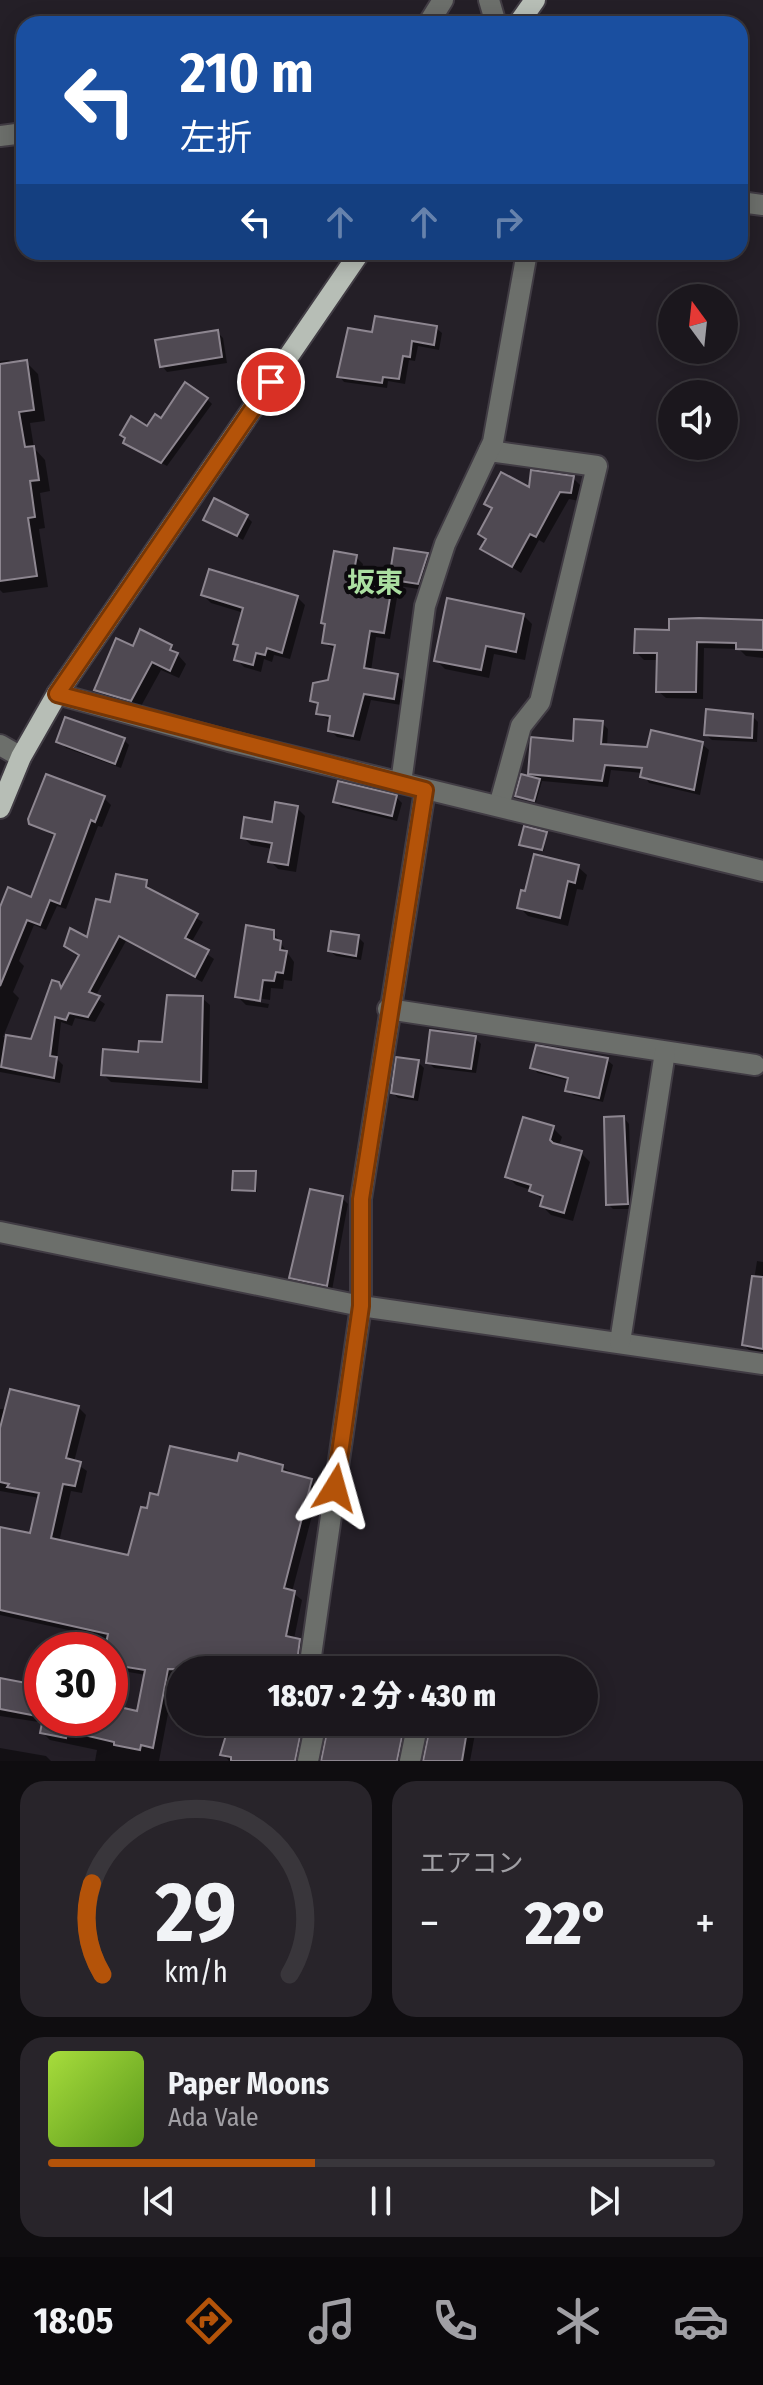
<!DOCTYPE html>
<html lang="ja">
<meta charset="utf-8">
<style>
body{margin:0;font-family:"Fira Sans Condensed","Noto Sans JP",sans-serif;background:#28242a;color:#f1f3f6;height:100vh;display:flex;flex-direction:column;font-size:30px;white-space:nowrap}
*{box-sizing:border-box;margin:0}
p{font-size:26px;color:#a09fa4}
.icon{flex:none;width:44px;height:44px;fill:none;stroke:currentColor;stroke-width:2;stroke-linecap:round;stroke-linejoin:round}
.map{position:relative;height:1761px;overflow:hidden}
.drawer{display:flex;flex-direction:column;gap:20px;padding:20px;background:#0f0d10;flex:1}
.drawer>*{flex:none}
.guide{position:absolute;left:16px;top:16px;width:732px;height:244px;border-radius:24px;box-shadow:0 4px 20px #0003,0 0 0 2px #39363b;background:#1a4fa0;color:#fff;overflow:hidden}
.needle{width:52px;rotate:345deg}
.fabs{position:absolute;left:658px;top:284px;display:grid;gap:16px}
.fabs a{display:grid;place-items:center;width:80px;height:80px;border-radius:50%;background:#1b171d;box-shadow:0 4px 20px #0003,0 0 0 2px #39363b;font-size:40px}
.speed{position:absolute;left:24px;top:1632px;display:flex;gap:16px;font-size:40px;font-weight:700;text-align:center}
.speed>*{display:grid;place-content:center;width:104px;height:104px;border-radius:50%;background:#1b171d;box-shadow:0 4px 20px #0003,0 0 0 2px #39363b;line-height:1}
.speed .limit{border:12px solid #d22;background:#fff;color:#111}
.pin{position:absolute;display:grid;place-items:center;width:68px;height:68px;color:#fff;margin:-34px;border:4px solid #fff;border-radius:50%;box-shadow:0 2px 8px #0007}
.me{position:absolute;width:88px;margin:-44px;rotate:8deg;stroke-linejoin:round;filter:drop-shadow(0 0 6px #0008)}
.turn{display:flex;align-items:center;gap:28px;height:168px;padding:0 32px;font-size:36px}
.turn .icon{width:104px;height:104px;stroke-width:2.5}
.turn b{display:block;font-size:56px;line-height:68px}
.lanes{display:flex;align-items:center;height:76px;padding:0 32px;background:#0003;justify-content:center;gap:40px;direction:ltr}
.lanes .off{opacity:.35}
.big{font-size:60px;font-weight:800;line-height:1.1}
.drawer .tile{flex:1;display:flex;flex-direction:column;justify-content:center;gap:12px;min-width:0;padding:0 28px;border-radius:24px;background:#28242a}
.drawer .dial{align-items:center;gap:0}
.dial svg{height:208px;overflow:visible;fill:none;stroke:#39363b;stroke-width:7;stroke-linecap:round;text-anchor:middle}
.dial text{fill:#f1f3f6;stroke:none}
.song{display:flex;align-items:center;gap:24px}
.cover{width:96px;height:96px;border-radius:12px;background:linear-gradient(135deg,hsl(80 70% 55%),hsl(90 70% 35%))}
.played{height:8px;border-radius:4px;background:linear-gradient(90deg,#b45309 40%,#39363b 40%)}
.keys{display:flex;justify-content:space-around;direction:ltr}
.heat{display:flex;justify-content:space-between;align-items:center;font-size:44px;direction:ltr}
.drawer .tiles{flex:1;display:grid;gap:20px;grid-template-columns:1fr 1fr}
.tile:last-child{grid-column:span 2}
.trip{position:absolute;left:166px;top:1656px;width:432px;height:80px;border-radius:40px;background:#1b171d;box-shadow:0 4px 20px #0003,0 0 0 2px #39363b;font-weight:800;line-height:80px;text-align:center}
.tabs{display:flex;height:128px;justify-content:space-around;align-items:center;background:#0b090c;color:#a09fa4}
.tabs .icon{width:56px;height:56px}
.tabs .on{color:#b45309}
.tabs b{font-size:36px;color:#f1f3f6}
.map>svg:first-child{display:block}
.shadow{fill:#0007}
.building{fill:#4f4952;stroke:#8d8690;stroke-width:2}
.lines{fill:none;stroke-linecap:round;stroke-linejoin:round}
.minor-casing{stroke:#413c44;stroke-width:24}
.major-casing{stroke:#413c44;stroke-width:24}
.minor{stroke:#6c6f6b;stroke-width:20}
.major{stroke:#b7beb6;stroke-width:20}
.route-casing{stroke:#753606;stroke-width:20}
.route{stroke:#b45309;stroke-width:14}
.labels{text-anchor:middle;stroke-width:8;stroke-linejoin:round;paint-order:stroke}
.neighbourhood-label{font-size:28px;font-weight:bold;fill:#abdfa1;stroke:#0c0a0d}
</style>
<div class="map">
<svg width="763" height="1761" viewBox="0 0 763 1761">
<rect width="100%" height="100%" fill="#241f27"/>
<g class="shadow">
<polygon points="436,328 442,333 439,350 418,346 415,361 409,360 405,384 388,381 387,388 344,382 339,376"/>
<polygon points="217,332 223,338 227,363 167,372 162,366"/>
<polygon points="9,360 13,364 26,362 38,374 45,421 30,423 34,448 45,460 50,491 40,493 45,528 39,529 48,587 3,593 0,590 0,361"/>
<polygon points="207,399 212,404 167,466 125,443"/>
<polygon points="573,478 581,486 579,501 569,499 544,543 539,540 521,573 483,549 487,540 481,534 494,510 487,503"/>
<polygon points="246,516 252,522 243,540 206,519"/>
<polygon points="427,555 434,562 425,590 399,586 390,639 376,637 371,671 398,676 404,682 401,705 371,700 360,741 337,737 330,730 331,721 318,713 319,708 312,700 330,682 336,650 324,643 327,626 323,622 356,557 363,564 361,575 390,581"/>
<polygon points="203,595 297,597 305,605 290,659 274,655 272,662 264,659 261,672 244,667 236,659 239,647 235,643 244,613 211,603"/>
<polygon points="523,615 532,624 525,660 494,654 489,678 445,669 436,660"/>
<polygon points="763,623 763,658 746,656 739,649 704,648 703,699 666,698 658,691 659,660 644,660 636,652 671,632"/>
<polygon points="117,640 134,648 171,647 186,664 179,678 161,670 140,708 109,700 95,686"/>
<polygon points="752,716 758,722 757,742 712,740 706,735"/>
<polygon points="602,723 608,729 607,746 649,750 702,744 709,750 700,795 649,783 643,773 611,770 608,787 542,781 536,802 518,795 537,780 530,774"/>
<polygon points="124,740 129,745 121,768 66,748 60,742"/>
<polygon points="396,797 402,803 397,821 341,807 335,801"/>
<polygon points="104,798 111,805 102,827 98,826 66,909 57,906 46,930 34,925 19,961 24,966 13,992 19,998 3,1037 32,1041 58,984 63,989 81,956 66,945 89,940 112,905 146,882 152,892 203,922 191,943 214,959 202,982 126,941 95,997 105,1004 95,1022 75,1018 72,1026 61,1022 57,1059 63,1065 60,1083 0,1072 0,912 32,899 56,837 31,823"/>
<polygon points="297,808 305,816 296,872 278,869 270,861 273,849 251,845 243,837 273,824"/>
<polygon points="546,834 544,851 521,844"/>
<polygon points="578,867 587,875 583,890 577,889 568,926 528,916 519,907"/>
<polygon points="273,932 294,962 292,981 284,980 283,989 271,988 270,1000 244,996 244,1000 269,1004 268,1008 246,1005 237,996"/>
<polygon points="358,937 364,943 361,960 336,956 330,951"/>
<polygon points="202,998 210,1005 208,1089 111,1082 103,1074 164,1044"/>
<polygon points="475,1038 481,1044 476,1073 434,1068 428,1062"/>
<polygon points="607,1060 613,1065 603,1102 573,1095 568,1090 570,1081 538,1073 532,1068"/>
<polygon points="418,1062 424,1068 418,1101 398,1098 393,1093"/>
<polygon points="624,1118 629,1124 632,1209 613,1209 608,1204"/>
<polygon points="553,1128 562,1137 559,1145 581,1153 590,1162 573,1221 551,1215 542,1206 544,1201 531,1190 516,1185 507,1176"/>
<polygon points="256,1173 257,1192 234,1189"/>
<polygon points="342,1198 348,1204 332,1290 297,1283 291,1277"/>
<polygon points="757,1261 763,1262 763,1355 753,1354 744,1345"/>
<polygon points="78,1407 86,1415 74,1462 87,1471 82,1493 71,1491 59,1542 130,1558 148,1510 159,1497 238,1464 282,1467 319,1489 292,1592 302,1600 294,1639 307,1648 303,1670 180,1670 180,1684 174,1682 159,1761 95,1761 97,1750 50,1740 43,1733 45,1723 0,1716 0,1682 42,1689 42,1718 110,1718 110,1708 139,1713 146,1675 111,1669 110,1650 106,1650 109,1639 0,1615 0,1529 32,1536 40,1498 0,1491 0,1409"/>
<polygon points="230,1722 317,1722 305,1761 229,1761 223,1754"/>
<polygon points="330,1722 407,1722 413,1727 405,1761 323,1761"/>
<polygon points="432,1722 467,1727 475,1734 470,1761 425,1761"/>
<polygon points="0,1748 46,1756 51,1761 0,1761"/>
</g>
<g class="building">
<polygon points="375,316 437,326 434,345 412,341 410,357 403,356 399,379 383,377 382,383 337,377 348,328 372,332"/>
<polygon points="218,330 222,357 160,367 155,340"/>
<polygon points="27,360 34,410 19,412 25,447 34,446 39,480 30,481 35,517 28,518 37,576 0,581 0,364"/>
<polygon points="185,382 208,398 161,463 123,443 125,438 120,435 131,416 147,426 155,414 161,418"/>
<polygon points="531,470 574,476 571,493 560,492 536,537 530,534 512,567 480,549 486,539 478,534 492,508 484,504 501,472 529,487"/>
<polygon points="214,498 248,515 237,536 203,520"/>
<polygon points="394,548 428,553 418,584 393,580 384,633 370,631 364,668 398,674 394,699 364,694 353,736 328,731 330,716 316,714 318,703 310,701 313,683 328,680 335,645 322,643 325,624 321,623 334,551 357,555 354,571 389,579"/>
<polygon points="209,569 298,596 282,653 267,648 265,655 256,653 253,665 234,660 238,645 233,644 243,608 201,595"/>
<polygon points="447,598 524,614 516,652 486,646 481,670 434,661"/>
<polygon points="699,618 763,620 763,650 736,649 736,643 697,642 696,692 656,692 657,653 634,653 635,629 669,630 669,619"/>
<polygon points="140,629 172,645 170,650 178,653 170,671 152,662 131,701 94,690 116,638 133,646"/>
<polygon points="706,709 753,714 752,738 704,735"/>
<polygon points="65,717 125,738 115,764 56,742"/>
<polygon points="574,719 603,721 601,744 647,747 651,730 703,742 694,790 640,777 642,768 605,765 602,781 528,774 531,737 573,741"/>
<polygon points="46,774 105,796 95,822 91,820 60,904 50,900 40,925 27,920 0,986 0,907 8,887 31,897 55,834 29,824 28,819"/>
<polygon points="521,774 540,779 534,801 515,796"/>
<polygon points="338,781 397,795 392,816 333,802"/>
<polygon points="275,802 298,806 288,865 268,862 272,843 241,838 244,817 272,822"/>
<polygon points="524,826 547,832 542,850 519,845"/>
<polygon points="534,854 579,865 575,883 568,881 560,918 517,908 521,890 525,891"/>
<polygon points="116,874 147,880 146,887 198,914 185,938 209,950 195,977 119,936 89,992 100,996 88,1017 69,1013 66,1020 55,1017 50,1056 57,1057 54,1078 1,1067 6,1035 31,1039 52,980 59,982 61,988 79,955 64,946 70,928 87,937 96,899 110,902"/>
<polygon points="246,925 274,930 274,939 281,941 280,950 287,951 283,973 276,972 274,981 263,980 260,1001 235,997"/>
<polygon points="331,931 359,935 356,956 328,951"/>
<polygon points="167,995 203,996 201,1082 101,1075 103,1049 138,1052 139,1041 162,1042"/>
<polygon points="430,1030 476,1036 471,1069 426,1063"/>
<polygon points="536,1045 608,1058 599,1098 565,1091 568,1078 530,1068"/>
<polygon points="396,1057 419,1060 413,1097 391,1093"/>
<polygon points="624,1116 628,1204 606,1205 604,1117"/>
<polygon points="523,1117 554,1126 550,1140 553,1143 582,1151 564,1213 540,1206 543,1196 529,1191 531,1185 505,1177"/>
<polygon points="233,1171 256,1171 255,1191 232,1190"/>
<polygon points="310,1189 343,1196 327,1286 289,1278"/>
<polygon points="752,1276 763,1277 763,1349 742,1345"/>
<polygon points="10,1389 79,1406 66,1458 81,1462 75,1486 63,1484 51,1538 128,1555 141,1507 147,1508 150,1493 158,1495 170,1446 237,1461 239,1453 283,1465 282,1471 312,1479 284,1588 295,1591 286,1636 300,1639 296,1670 168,1669 153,1748 141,1745 140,1750 114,1745 114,1742 67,1731 66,1738 40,1733 43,1718 112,1718 115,1706 137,1711 145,1670 120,1666 121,1661 111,1659 114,1650 105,1648 108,1634 0,1610 0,1527 30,1533 39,1493 7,1487 9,1484 0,1482 0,1428"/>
<polygon points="0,1678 42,1686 37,1716 0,1709"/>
<polygon points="230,1722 303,1722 295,1761 231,1761 231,1757 220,1755"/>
<polygon points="329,1722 405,1722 397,1761 321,1761"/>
<polygon points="431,1722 468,1725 462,1761 423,1761"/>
</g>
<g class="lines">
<g class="minor-casing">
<g id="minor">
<polyline points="489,0 496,24"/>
<polyline points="428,24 443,0"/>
<polyline points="0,136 24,133"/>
<polyline points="740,202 763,205"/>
<polyline points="489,451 597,466 540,702 521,726 499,806"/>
<polyline points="57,694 229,741 763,871"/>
<polyline points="0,745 21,757"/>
<polyline points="401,783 425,606 445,544 493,442 527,252"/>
<polyline points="388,1009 755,1065"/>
<polyline points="0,1232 361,1306 763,1364"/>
<polyline points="620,1342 665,1052"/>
<polyline points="309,1670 361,1306 361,1199 425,790"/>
<polyline points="308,1761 316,1722"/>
<polyline points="410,1761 418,1722"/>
</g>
</g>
<g class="major-casing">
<g id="major">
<polyline points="518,24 535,0"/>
<polyline points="0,808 21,757 57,694 360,252"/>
</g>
</g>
<use href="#minor" class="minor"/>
<use href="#major" class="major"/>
</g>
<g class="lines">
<g class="route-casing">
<polyline id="route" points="271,382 57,694 425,790 361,1199 361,1306 335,1488"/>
</g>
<use href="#route" class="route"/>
</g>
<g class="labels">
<g class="neighbourhood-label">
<text x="375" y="592">坂東</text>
</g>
</g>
</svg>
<div class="fabs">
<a><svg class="needle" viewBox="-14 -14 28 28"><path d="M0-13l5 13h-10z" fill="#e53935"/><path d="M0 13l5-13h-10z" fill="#a09fa4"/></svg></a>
<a><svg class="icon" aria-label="sound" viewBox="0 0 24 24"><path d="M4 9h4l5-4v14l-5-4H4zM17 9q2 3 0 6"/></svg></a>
</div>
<div class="speed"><div class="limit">30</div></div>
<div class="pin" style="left:271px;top:382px;background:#d93025"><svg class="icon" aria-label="arrive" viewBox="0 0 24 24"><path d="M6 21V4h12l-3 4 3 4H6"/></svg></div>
<svg class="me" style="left:335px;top:1488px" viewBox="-20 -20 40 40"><path d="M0-17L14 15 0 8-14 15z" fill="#b45309" stroke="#fff" stroke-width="4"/></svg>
<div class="trip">18:07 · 2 分 · 430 m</div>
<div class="guide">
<div class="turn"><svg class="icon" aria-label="left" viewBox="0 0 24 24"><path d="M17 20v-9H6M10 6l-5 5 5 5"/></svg><div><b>210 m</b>左折</div></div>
<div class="lanes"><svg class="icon" aria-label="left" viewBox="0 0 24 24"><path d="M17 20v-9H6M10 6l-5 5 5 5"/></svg><svg class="icon off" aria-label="ahead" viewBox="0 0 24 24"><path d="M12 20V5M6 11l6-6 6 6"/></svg><svg class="icon off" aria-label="ahead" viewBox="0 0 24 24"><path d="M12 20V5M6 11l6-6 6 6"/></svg><svg class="icon off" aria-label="right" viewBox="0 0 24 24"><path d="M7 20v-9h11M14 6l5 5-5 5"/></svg></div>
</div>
</div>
<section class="drawer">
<div class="tiles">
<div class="tile dial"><svg viewBox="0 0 100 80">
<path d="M14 69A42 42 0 1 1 86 69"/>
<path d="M14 69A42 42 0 0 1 10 34" stroke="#b45309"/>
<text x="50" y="56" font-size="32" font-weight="700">29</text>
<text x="50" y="72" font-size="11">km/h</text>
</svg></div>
<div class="tile"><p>エアコン</p>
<div class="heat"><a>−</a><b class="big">22°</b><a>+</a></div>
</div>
<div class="tile">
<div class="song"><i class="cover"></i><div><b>Paper Moons</b><p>Ada Vale</p></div></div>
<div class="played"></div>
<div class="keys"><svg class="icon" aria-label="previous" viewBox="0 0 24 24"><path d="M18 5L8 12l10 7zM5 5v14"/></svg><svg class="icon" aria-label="pause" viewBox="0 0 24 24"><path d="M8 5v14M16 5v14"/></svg><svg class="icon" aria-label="next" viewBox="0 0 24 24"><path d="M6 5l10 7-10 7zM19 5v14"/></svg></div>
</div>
</div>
</section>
<nav class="tabs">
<b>18:05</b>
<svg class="icon on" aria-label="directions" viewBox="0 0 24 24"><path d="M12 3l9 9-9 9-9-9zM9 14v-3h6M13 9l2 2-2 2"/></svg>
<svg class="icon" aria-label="music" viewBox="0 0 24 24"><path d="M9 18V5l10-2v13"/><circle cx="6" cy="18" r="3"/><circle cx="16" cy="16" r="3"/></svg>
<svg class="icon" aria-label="phone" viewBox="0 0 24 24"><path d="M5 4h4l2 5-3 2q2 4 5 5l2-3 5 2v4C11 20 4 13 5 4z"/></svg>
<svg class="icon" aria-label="climate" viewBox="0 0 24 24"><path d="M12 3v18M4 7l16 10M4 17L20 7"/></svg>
<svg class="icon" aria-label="car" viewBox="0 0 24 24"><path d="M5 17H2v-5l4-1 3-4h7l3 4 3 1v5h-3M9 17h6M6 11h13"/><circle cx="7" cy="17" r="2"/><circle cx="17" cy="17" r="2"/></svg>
</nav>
